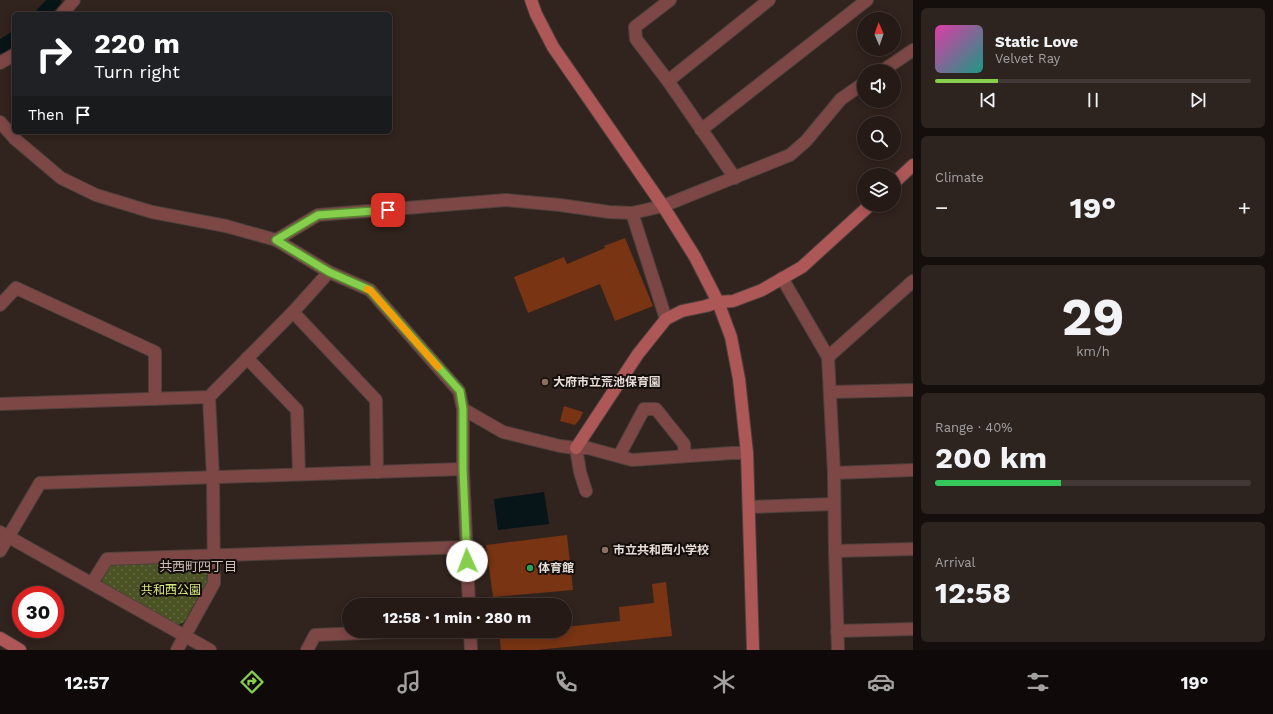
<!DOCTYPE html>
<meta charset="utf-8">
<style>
body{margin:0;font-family:"Work Sans","Noto Sans JP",sans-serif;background:#2d231f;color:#f1f3f6;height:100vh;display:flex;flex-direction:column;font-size:15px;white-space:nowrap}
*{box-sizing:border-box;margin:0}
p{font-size:13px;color:#a3a1a1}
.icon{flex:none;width:22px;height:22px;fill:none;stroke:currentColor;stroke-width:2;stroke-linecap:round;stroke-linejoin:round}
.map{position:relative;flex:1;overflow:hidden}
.side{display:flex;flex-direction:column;gap:8px;padding:8px;background:#140e0c;width:360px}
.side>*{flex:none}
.guide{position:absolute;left:12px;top:12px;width:380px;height:122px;border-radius:6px;box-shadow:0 2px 10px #0003,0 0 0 1px #423835;background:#202124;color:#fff;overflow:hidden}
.needle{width:26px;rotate:358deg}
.fabs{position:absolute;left:857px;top:12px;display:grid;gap:8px}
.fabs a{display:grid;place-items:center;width:44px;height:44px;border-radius:50%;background:#251a16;box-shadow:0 2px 10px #0003,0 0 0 1px #423835;font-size:20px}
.speed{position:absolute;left:12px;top:586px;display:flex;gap:8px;font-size:20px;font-weight:700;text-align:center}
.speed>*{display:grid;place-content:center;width:52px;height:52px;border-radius:50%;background:#251a16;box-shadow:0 2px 10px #0003,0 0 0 1px #423835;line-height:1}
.speed .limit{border:6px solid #d22;background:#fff;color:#111}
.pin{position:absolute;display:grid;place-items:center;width:34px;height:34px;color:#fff;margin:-17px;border-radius:8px;box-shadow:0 2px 6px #0006}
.me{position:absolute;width:44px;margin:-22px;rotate:358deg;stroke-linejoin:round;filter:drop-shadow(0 0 3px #0008)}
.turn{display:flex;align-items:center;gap:14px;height:84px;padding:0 16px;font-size:18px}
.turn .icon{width:52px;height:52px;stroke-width:2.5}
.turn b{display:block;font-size:28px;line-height:34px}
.then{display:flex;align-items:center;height:38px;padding:0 16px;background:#0003;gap:8px;font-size:15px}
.big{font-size:30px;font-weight:700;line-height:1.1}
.side .card{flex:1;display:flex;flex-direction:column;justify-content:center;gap:6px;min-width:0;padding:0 14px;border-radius:6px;background:#2d231f}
.side .dial{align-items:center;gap:0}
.dial b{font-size:52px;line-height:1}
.song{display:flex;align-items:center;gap:12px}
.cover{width:48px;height:48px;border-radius:6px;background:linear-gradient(135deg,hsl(320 70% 55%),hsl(170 70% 35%))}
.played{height:4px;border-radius:2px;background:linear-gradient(90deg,#85cf4d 20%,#423835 20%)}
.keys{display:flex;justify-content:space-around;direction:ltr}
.heat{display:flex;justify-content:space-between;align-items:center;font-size:22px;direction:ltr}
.charge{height:6px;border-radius:3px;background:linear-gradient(90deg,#34c759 40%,#423835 0)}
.trip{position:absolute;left:342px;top:598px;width:230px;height:40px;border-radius:20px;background:#251a16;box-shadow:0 2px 10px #0003,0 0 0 1px #423835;font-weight:700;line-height:40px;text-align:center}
.tabs{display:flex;height:64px;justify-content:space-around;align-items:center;background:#0f0a09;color:#a3a1a1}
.tabs .icon{width:28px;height:28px}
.tabs .on{color:#85cf4d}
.tabs b{font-size:18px;color:#f1f3f6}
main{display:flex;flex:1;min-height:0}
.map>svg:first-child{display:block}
.park{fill:url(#park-dots)}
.water{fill:#071418}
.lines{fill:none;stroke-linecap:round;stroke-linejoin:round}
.canal{stroke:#071418;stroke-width:13}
.building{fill:#783413}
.street-casing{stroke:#4e413b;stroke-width:14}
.secondary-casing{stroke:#4e413b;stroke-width:14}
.street{stroke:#7d4746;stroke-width:12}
.secondary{stroke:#ad5757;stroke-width:12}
.route-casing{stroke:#568732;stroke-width:10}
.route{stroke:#85cf4d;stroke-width:7}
.slow{stroke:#f59e0b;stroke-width:7}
.education-dot{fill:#8d6e63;stroke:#140e0b;stroke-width:1.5}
.leisure-dot{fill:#2e9e5b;stroke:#140e0b;stroke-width:1.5}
.labels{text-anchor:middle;stroke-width:4;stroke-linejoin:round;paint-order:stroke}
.poi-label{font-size:12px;font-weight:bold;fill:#e6dcd8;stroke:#140e0b;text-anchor:start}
.park-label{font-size:12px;fill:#d7ea7f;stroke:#140e0b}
.neighbourhood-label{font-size:13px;fill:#cfbcb4;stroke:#140e0b}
</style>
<main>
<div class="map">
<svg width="913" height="650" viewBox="0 0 913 650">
<defs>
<pattern id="park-dots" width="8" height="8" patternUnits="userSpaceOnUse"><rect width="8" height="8" fill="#4b5325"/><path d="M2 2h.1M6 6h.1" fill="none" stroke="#656b44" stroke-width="1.8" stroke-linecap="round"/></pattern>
</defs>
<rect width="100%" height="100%" fill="#31231d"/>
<polygon class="park" points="206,562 207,582 184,622 178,625 103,583 101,577 107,567 113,565"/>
<polygon class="water" points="544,492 549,524 498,530 494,499"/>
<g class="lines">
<g class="canal">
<polyline points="42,14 55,0"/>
<polyline points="0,47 14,38"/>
</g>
</g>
<g class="building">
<polygon points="625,238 653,306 615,321 600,284 528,313 514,277 564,257 567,264 605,248 604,246"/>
<polygon points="564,406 583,412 580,419 575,425 560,421"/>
<polygon points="567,535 573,590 493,597 486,545"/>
<polygon points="666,582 672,636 537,650 501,650 499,631 565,631 565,627 620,621 619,607 654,603 652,584"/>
</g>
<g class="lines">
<g class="street-casing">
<g id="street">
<polyline points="670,0 635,27 636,39 668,81 735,178"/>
<polyline points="62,14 74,0"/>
<polyline points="0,63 14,55"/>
<polyline points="882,71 913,50"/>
<polyline points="668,81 769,0"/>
<polyline points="0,122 15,139 61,178 96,195 152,212 226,226 276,240 329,272 370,290 459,391 463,409 503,432 560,446 576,448 588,448 632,460 732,453 747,453"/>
<polyline points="701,130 867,0"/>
<polyline points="632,213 666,319"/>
<polyline points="276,240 318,215 506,200 560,205 609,212 632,213 663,206 790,155 806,141 841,99 864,83"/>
<polyline points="782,278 828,357 834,473 913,470"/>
<polyline points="0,305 16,288 155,352 155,399"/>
<polyline points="293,312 376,400 377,472"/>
<polyline points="828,357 913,281"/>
<polyline points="247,358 297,410 299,474"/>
<polyline points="831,392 913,390"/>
<polyline points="0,404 209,397 293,312 329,272"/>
<polyline points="463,409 463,469 469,605"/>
<polyline points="576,448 580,472 586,491"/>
<polyline points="619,456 644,409 656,409 684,444 685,456"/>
<polyline points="834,473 835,551 838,650"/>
<polyline points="749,507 834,504"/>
<polyline points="0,532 210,650"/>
<polyline points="0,551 40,483 463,469"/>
<polyline points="835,551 913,549"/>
<polyline points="92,583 107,559 467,547"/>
<polyline points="470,631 471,650"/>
<polyline points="837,631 913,629"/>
<polyline points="177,650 214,583 213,477 209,397"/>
<polyline points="307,650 315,635 410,631"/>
</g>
</g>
<g class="secondary-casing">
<g id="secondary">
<polyline points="531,0 536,14 553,47 663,206 695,257 718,302 731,337 739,379 747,453 753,650"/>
<polyline points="894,183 913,165"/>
<polyline points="576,448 638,354 666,319 682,311 706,306 718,302 733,301 762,290 802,267 870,205"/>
<polyline points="0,638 20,650"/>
</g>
</g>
<use href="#street" class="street"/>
<use href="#secondary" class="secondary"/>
</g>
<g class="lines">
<g class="route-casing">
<polyline id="route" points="388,210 318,215 276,240 329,272 370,290 460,391 463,409 463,469 467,561"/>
</g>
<use href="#route" class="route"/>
<polyline class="slow" points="367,289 370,290 438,367"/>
</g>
<g class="education-dot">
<circle cx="545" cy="382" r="4"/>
<circle cx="605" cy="550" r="4"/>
</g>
<circle class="leisure-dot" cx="530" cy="568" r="4"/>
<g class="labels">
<g class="poi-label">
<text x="553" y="386">大府市立荒池保育園</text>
<text x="613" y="554">市立共和西小学校</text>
<text x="538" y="572">体育館</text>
</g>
<g class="park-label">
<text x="171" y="594">共和西公園</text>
</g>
<g class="neighbourhood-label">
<text x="198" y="571">共西町四丁目</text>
</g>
</g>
</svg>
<div class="fabs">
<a><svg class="needle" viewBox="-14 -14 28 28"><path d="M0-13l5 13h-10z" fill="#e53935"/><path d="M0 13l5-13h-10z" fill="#a3a1a1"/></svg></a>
<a><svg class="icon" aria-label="sound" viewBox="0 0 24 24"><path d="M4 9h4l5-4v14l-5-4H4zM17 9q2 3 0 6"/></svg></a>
<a><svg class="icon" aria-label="search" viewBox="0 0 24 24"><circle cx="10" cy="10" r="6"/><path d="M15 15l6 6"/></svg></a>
<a><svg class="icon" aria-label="layers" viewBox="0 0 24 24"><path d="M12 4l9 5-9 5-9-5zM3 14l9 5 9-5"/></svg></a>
</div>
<div class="speed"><div class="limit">30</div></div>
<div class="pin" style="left:388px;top:210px;background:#d93025"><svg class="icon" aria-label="arrive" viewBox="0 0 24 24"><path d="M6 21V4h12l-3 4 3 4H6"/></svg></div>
<svg class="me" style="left:467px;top:561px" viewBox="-20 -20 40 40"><circle r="19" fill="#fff"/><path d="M0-13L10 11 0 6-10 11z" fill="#85cf4d"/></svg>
<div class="trip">12:58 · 1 min · 280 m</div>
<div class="guide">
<div class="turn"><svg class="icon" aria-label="right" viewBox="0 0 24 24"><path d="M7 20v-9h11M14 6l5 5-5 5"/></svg><div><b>220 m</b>Turn right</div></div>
<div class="then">Then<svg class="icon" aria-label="arrive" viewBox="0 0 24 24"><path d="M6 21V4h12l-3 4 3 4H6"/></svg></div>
</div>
</div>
<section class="side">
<div class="card">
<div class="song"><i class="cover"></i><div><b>Static Love</b><p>Velvet Ray</p></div></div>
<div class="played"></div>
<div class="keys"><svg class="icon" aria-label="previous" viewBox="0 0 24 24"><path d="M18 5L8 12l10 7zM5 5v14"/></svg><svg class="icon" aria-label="pause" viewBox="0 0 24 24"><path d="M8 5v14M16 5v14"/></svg><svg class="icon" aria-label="next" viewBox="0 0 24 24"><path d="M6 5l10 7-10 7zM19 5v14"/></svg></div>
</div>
<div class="card"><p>Climate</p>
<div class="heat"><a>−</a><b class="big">19°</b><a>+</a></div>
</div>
<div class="card dial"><b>29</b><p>km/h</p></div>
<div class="card"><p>Range · 40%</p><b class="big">200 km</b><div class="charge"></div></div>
<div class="card"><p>Arrival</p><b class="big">12:58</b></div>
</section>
</main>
<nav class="tabs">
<b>12:57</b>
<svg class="icon on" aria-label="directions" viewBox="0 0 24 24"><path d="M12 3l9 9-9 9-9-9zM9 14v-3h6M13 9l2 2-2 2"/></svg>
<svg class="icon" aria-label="music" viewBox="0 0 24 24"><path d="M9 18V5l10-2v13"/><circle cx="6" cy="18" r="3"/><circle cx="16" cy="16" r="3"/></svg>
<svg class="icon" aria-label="phone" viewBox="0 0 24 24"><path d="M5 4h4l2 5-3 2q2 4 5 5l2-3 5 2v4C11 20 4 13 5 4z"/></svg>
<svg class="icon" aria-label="climate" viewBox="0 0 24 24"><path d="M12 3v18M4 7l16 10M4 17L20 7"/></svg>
<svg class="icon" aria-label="car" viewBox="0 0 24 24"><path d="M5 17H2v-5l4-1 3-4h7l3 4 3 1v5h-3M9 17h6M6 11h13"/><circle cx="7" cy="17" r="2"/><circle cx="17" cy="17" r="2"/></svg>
<svg class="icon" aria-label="filters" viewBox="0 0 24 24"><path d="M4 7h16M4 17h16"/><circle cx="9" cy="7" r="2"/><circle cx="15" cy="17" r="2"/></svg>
<b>19°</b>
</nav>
